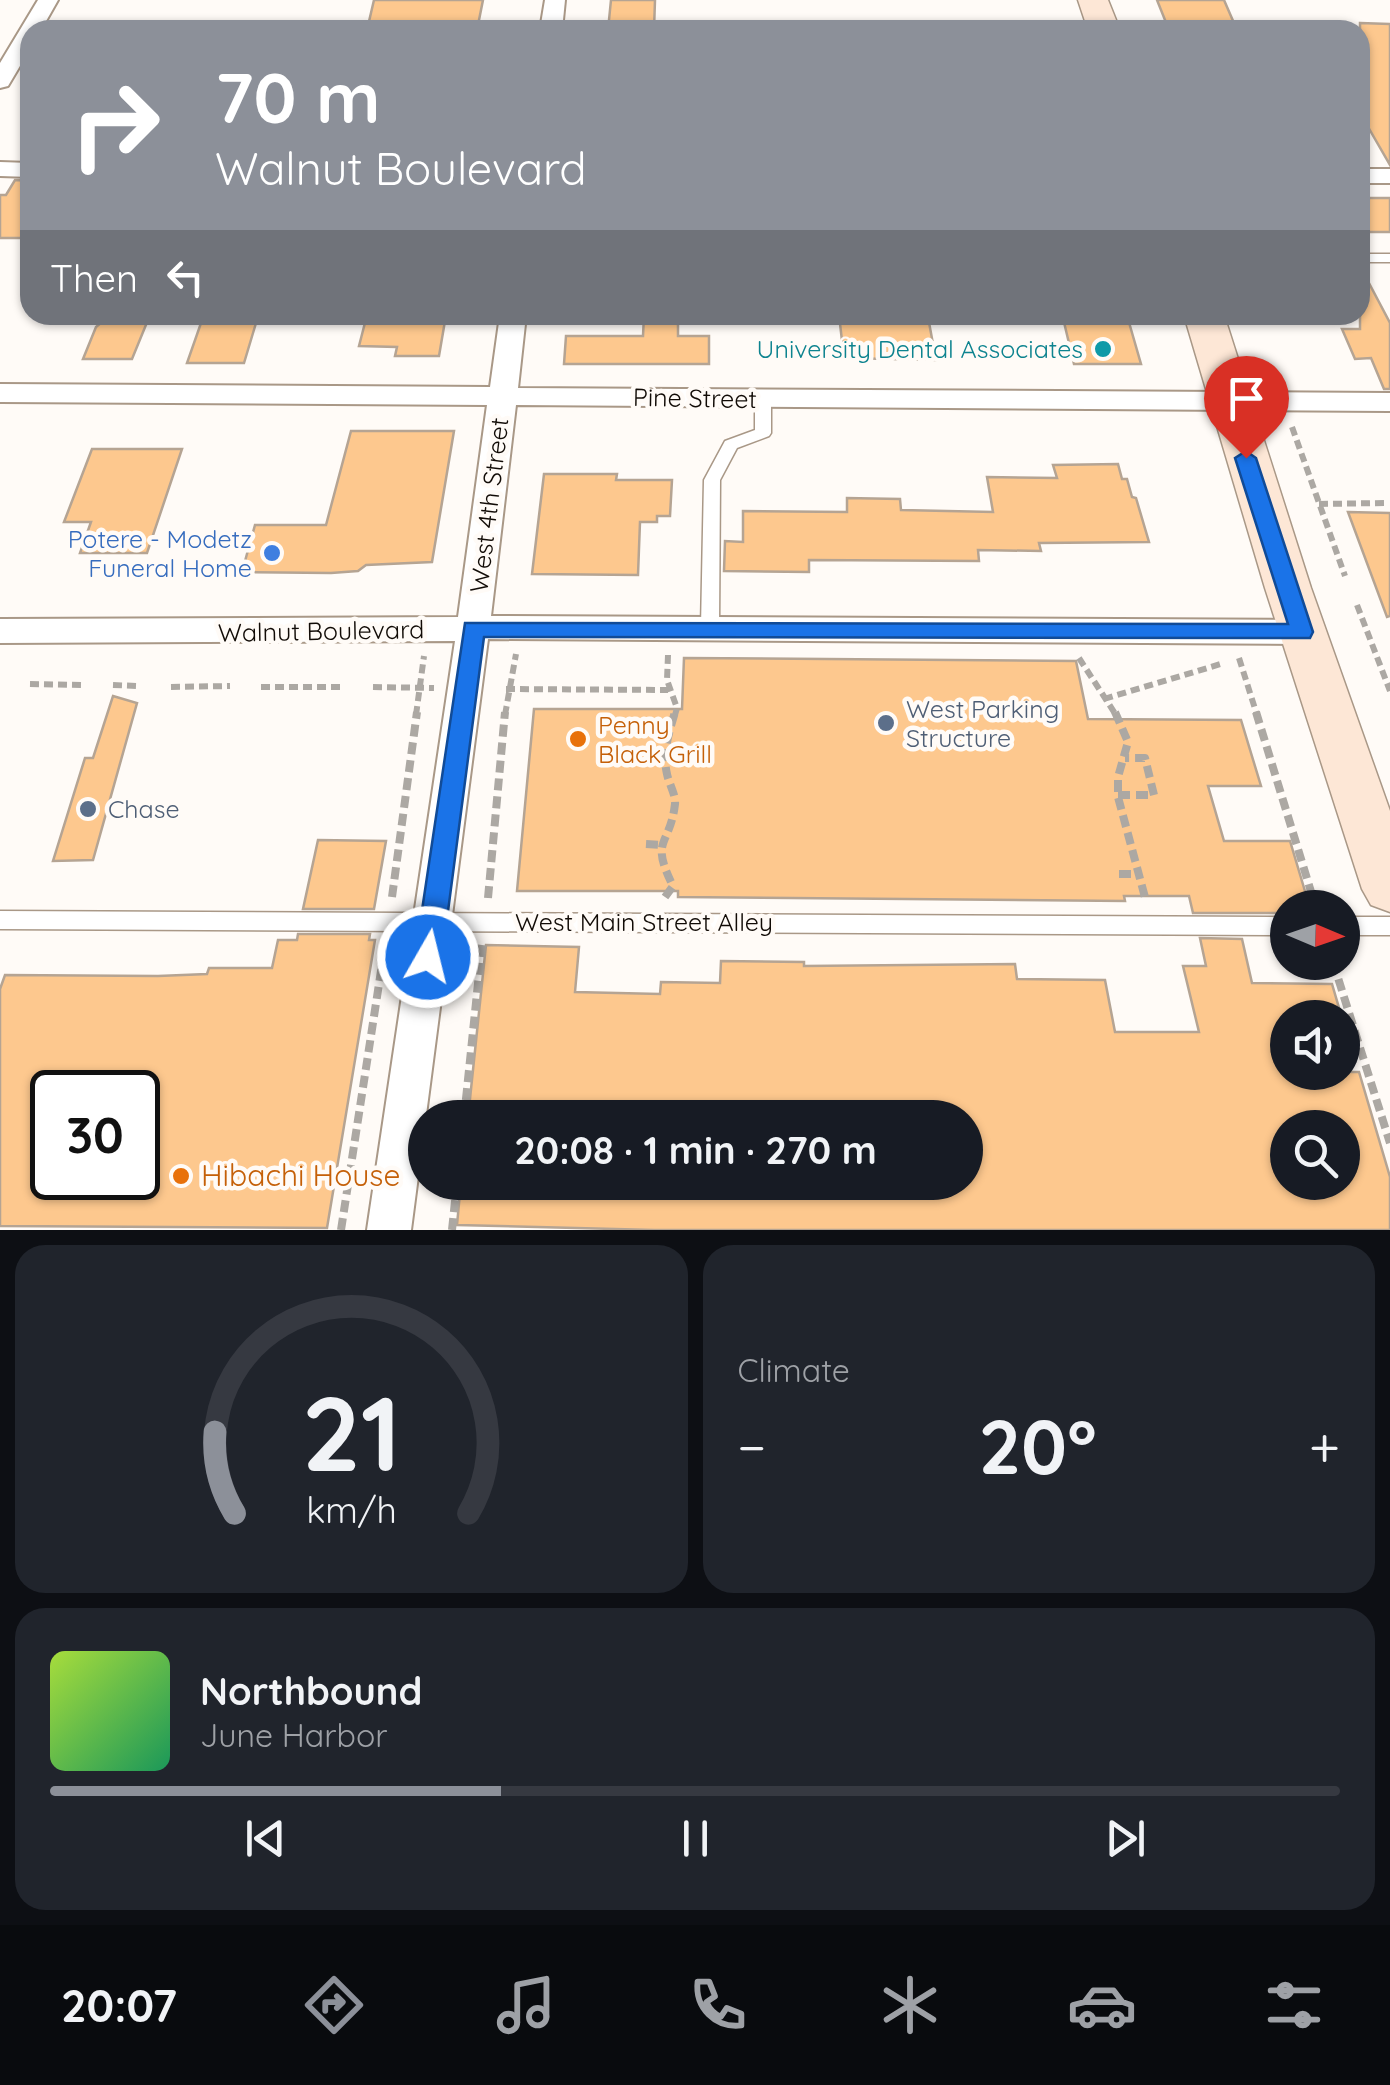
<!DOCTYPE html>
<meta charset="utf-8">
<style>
body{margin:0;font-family:Quicksand,sans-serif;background:#20242c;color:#f1f3f6;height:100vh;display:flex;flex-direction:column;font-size:38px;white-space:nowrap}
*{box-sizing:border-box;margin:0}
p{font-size:32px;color:#9ea1a6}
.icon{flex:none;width:55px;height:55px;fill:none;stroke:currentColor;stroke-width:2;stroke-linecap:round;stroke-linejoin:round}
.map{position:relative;height:1230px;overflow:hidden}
.panel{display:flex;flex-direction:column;gap:15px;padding:15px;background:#0d0f14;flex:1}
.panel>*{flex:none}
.guide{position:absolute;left:20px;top:20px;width:1350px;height:305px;border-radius:30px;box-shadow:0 2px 8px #0004;background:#8c9099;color:#fff;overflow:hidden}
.needle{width:65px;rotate:92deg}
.buttons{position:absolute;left:1270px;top:890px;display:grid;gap:20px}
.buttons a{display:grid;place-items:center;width:90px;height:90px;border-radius:50%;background:#171b24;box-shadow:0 2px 8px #0004;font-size:50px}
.speed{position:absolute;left:30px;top:1070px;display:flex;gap:20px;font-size:50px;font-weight:700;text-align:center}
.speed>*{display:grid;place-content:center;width:130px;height:130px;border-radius:50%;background:#171b24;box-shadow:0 2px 8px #0004;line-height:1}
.speed .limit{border:5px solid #111;border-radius:15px;background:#fff;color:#111}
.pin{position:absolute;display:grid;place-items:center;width:85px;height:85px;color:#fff;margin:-102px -42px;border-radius:50% 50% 50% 0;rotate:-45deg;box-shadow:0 0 10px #0007}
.pin .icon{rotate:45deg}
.me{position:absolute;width:110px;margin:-55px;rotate:8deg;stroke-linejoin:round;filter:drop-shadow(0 0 8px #0008)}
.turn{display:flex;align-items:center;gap:35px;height:210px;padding:0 30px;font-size:45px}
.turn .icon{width:130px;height:130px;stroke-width:2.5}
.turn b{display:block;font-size:70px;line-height:85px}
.then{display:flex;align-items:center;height:95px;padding:0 30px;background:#0003;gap:20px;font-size:38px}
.big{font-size:75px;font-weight:700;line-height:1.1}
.panel .tile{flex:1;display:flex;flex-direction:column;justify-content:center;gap:15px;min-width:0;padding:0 35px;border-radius:30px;background:#20242c}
.panel .dial{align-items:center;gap:0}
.dial svg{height:260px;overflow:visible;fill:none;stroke:#363941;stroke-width:7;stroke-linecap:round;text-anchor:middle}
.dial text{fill:#f1f3f6;stroke:none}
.song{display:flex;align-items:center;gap:30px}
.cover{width:120px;height:120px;border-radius:15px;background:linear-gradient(135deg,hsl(80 70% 55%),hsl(150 70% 35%))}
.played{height:10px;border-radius:5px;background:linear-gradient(90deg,#8c9099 35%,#363941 35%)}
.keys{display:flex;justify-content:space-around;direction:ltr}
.heat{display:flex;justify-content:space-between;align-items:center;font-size:55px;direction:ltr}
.panel .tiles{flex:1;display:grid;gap:15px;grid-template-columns:1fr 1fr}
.tile:last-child{grid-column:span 2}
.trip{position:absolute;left:408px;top:1100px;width:575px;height:100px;border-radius:50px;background:#171b24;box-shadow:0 2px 8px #0004;font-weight:700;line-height:100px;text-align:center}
.tab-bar{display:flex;height:160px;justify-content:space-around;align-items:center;background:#090b0e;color:#9ea1a6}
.tab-bar .icon{width:70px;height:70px}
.tab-bar .current{color:#8c9099}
.tab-bar b{font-size:45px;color:#f1f3f6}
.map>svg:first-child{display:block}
.building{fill:#fdc88e;stroke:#b5a493;stroke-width:2.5;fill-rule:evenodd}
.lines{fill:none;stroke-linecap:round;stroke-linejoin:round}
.lane-casing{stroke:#a99887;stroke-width:3}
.street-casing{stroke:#a99887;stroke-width:4}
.secondary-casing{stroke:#a99887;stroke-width:3}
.path-far1{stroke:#aca8a3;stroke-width:6;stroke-dasharray:9 5;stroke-linecap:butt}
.path{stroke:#aca8a3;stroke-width:8;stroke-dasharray:12 6;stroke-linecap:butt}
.lane{fill:#fff;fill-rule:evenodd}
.street{fill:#fff;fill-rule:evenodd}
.secondary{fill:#fde7d6;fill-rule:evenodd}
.route{fill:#1a73e8;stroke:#114b97;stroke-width:2.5}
.culture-dot{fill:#0f9aa8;stroke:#fffbf7;stroke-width:4}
.shop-dot{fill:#3f7fe0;stroke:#fffbf7;stroke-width:4}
.service-dot{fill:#5c6f8a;stroke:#fffbf7;stroke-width:4}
.food-dot{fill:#e8710a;stroke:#fffbf7;stroke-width:4}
.labels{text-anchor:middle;stroke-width:9;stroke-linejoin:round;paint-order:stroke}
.culture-label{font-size:25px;fill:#0d838f;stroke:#fffbf7;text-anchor:end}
.street-label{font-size:25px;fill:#110b06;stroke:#fffbf7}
.shop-label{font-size:25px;fill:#366cbe;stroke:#fffbf7;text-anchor:end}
.service-label{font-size:25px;fill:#4e5e75;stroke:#fffbf7;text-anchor:start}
.food-label{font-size:25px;fill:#c56008;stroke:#fffbf7;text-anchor:start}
.near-food-label{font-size:30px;fill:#c56008;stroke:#fffbf7;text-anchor:start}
</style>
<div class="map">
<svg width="1390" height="1230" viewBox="0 0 1390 1230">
<rect width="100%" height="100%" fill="#fffbf7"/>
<g class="building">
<polygon points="374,0 483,0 477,30 367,30"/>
<polygon points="611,0 655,0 654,30 608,30"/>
<polygon points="1157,0 1224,0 1237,30 1169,30"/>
<polygon points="1360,23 1390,24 1390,165 1360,113"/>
<polygon points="15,180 30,181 30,238 0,238 0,195 6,195"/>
<rect x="1360" y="198" width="30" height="34"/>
<polygon points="1360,266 1390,323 1390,389 1384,389 1371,358 1355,359 1342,329 1360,329"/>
<polygon points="113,315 150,315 132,359 83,359 96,327 102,322 110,321"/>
<polygon points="367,315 446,315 439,356 395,356 397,347 359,346"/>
<polygon points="644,315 678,315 678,336 709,336 709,364 564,364 566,336 643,336"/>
<polygon points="839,315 928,317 936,360 844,358"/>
<polygon points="1063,318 1128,319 1141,364 1074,364"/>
<polygon points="201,323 256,323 244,363 187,363"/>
<polygon points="351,431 454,431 432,562 366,565 358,571 331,573 242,572 255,525 326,525"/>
<polygon points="92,449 182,449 147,553 80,553 91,522 64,522"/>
<polygon points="1118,464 1122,479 1127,479 1132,497 1136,498 1149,542 1039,543 1041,551 978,550 979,561 809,560 809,572 724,571 725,541 743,542 743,511 847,512 847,498 900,499 901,510 993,512 987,477 1057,478 1053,465"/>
<polygon points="544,474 617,474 616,480 672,480 670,516 657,516 657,522 640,522 638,575 532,574"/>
<polygon points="1348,512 1390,513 1390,616 1387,617"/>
<polygon points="684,658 1076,661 1088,719 1241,720 1261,786 1208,786 1224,841 1290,841 1310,908 1288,908 1288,913 1193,913 1189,896 1124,896 1125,901 678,897 678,891 517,891 534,709 682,709"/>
<polygon points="113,696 137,703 93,860 53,861 85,758 93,758"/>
<polygon points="318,840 386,841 374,909 303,909"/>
<path d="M298,934H370L369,940H375L327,1228L0,1226V989L5,975L158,976L207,974L209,968H272L278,940H297ZM52,1092H138V1178H52Z"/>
<path d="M1200,938L1242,939L1252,983L1332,984L1342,1018H1288V1072H1359L1390,1177V1230H654L457,1225L461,1182H965V1118H468L486,945L579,947L575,992L660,994L661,982L720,983L721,961L804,962V966L1015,964L1017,979L1105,980L1115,1032H1199L1183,966H1206ZM1288,1128H1342V1182H1288Z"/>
</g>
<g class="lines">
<g class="lane-casing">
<g id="lane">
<rect x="1360" y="254" width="30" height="8"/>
<polygon points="763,395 771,400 771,433 769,436 737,448 720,480 719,627 710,633 701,627 704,480 725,441 755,430 755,400"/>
<polygon points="0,911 1288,917 1288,935 0,929"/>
<rect x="1342" y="917" width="48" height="18"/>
</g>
</g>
<g class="street-casing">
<g id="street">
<polygon points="38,0 58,0 41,30 30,30 30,49 8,86 0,88 0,63"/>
<polygon points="545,0 565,0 562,30 540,30"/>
<polygon points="0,162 30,163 30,177 0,176"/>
<rect x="1360" y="169" width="30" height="14"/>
<polygon points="500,315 526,315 518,388 1390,393 1390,411 516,405 491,616 1302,620 1314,624 1318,632 1314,640 1302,644 488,639 411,1230 367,1230 455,641 0,643 0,619 458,617 487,405 0,402 0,384 490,387"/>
</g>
</g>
<g class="secondary-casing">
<g id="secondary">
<polygon points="1078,0 1108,0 1120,30 1088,30"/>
<polygon points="1184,315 1224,315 1311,588 1390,811 1390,912 1371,905 1362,889 1265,588"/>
</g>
</g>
<g class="path-far1">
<polyline points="1292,427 1345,576"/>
<polyline points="1319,504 1385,503"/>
<polyline points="1357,605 1390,691"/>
<polyline points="668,655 667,680 677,708 675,715"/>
<polyline points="1079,658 1116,715"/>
<polyline points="1239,658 1257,715"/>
<polyline points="30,684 82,685"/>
<polyline points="113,685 137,686"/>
<polyline points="171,687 230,686"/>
<polyline points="261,687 340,687"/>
<polyline points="373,687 434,688"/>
<polyline points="506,689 668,690"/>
<polyline points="1104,699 1224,663"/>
<polyline points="416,715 424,656"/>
<polyline points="505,715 516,654"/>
</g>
<g class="path">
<polyline points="1115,712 1128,742 1118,777 1118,797 1146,901"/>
<polyline points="1256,712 1316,908"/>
<polyline points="1118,795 1154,795 1145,758 1125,758"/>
<polyline points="646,844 661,845"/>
<polyline points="1119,874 1139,874"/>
<polyline points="392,897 417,712"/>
<path d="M665,897L673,886C649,838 670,847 675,804C676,795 669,784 667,774C662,753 669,733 675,712"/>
<polyline points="488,898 505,712"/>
<polyline points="1333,962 1390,1143"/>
<polyline points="464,1118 482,945"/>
<polyline points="341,1230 385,945"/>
<polyline points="452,1230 457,1182"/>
</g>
<use href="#lane" class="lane"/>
<use href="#street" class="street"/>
<use href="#secondary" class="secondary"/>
</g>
<polygon class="route" points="1246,451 1256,458 1313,632 1310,638 484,637 442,957 438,965 428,969 419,965 415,957 465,623 1288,624 1235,458"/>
<circle class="culture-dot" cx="1103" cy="349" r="10"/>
<circle class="shop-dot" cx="272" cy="553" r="10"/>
<g class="service-dot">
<circle cx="886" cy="723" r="10"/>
<circle cx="88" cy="809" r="10"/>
</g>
<g class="food-dot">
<circle cx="578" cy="739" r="10"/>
<circle cx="181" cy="1176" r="10"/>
</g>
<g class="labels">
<g class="culture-label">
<text x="1083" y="358">University Dental Associates</text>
</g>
<g class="street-label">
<text transform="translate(695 398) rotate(1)" y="9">Pine Street</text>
<text transform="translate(489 505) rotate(-83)" y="9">West 4th Street</text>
<text transform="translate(321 631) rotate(-1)" y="9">Walnut Boulevard</text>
<text x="644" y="931">West Main Street Alley</text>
</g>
<g class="shop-label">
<text x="252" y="548">Potere - Modetz<tspan x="252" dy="29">Funeral Home</tspan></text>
</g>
<g class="service-label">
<text x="906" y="718">West Parking<tspan x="906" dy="29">Structure</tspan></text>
<text x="108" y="818">Chase</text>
</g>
<g class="food-label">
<text x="598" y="734">Penny<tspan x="598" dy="29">Black Grill</tspan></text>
</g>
<g class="near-food-label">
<text x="201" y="1186">Hibachi House</text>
</g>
</g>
</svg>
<div class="buttons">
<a><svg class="needle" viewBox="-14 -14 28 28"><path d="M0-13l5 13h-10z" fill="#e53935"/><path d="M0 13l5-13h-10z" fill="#9ea1a6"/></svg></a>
<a><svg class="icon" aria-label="sound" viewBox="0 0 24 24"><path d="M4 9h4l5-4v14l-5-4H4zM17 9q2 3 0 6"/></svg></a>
<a><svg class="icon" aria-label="search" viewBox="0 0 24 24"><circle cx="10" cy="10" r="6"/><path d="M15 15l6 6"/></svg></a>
</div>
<div class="speed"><div class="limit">30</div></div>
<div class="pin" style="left:1246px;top:458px;background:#d93025"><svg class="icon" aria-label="arrive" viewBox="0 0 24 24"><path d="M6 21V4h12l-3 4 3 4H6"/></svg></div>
<svg class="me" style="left:428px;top:957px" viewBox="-20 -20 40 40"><circle r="17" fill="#1a73e8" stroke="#fff" stroke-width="3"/><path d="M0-11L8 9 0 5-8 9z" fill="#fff"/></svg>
<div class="trip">20:08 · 1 min · 270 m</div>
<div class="guide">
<div class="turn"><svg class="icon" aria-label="right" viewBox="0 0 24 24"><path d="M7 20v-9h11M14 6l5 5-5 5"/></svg><div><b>70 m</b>Walnut Boulevard</div></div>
<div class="then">Then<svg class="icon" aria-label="left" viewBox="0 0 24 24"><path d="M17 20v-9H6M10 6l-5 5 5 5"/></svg></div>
</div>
</div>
<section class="panel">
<div class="tiles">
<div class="tile dial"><svg viewBox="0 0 100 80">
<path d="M14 69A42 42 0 1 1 86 69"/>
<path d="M14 69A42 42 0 0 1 8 44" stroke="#8c9099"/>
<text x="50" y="56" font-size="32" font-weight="700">21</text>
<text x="50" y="72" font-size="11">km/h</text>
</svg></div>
<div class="tile"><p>Climate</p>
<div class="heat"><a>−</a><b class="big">20°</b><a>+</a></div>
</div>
<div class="tile">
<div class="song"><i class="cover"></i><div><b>Northbound</b><p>June Harbor</p></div></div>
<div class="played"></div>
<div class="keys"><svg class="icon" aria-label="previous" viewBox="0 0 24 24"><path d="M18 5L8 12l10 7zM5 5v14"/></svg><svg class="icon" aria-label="pause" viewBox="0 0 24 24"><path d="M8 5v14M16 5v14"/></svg><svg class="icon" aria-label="next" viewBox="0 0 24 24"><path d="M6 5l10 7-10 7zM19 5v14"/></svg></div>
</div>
</div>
</section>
<nav class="tab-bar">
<b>20:07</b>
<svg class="icon current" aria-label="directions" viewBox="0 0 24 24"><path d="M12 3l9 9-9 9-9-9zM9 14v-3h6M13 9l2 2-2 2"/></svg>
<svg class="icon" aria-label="music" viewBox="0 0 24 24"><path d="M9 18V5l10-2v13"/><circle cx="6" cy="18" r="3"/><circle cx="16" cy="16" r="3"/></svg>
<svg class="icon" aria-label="phone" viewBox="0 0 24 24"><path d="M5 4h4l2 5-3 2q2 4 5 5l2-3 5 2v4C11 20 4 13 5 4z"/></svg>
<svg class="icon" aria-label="climate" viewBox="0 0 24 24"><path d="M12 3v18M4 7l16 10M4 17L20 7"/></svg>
<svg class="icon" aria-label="car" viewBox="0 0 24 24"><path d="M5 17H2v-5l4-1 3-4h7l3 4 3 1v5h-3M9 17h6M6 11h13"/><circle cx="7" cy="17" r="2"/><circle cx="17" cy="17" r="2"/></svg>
<svg class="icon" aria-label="filters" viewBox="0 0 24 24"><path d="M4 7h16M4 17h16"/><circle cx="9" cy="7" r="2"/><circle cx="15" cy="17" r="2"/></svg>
</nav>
